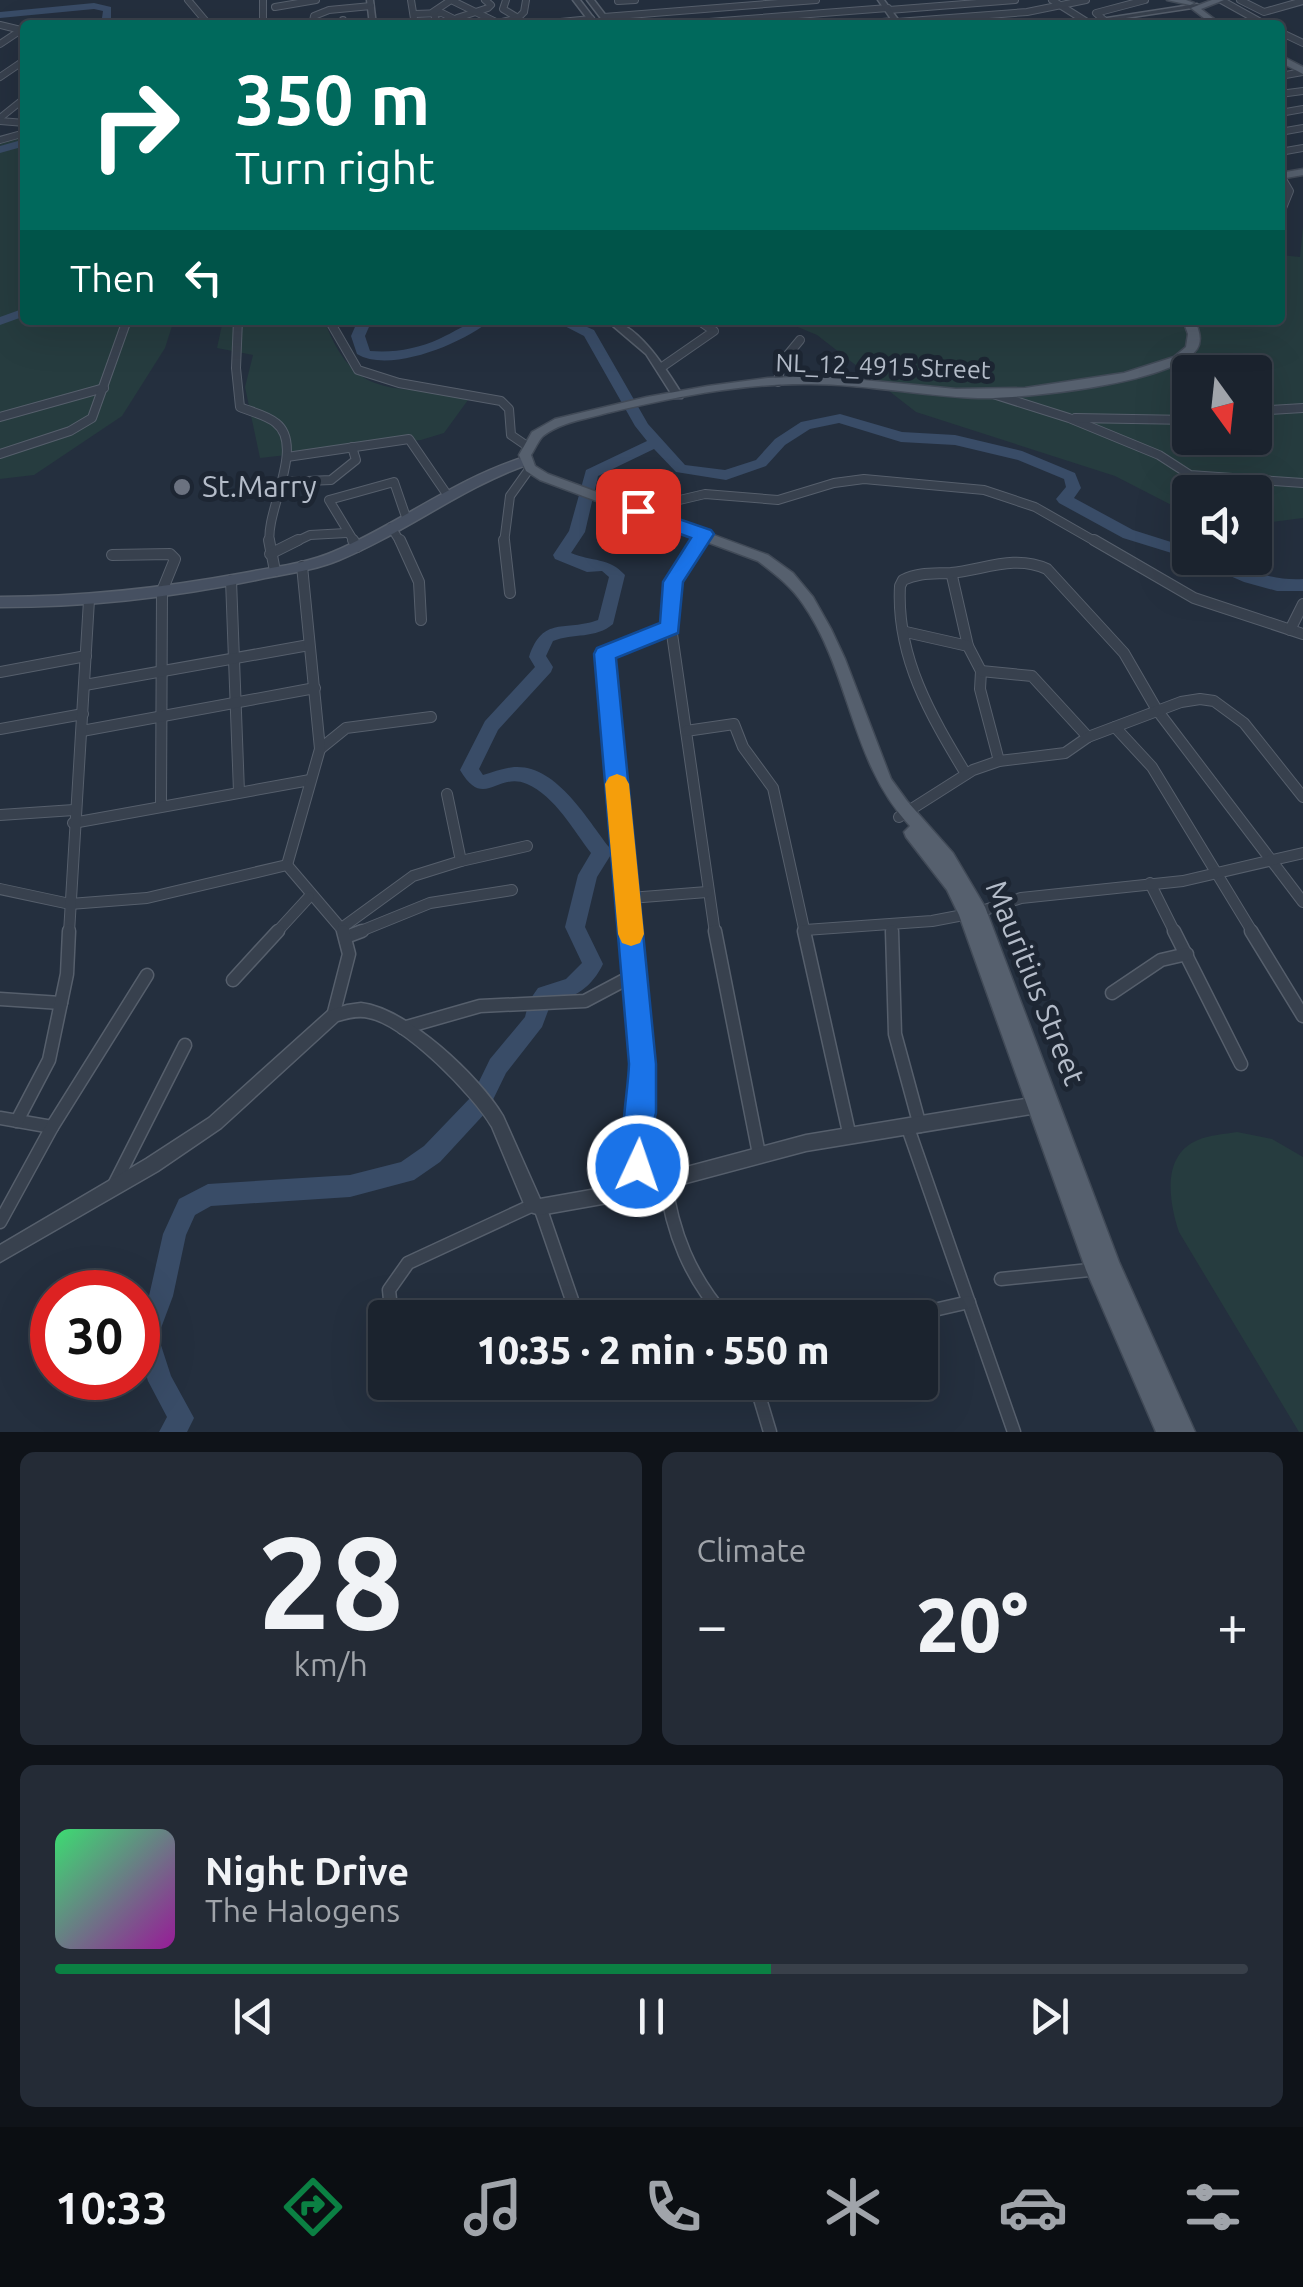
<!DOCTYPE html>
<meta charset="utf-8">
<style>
body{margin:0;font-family:Ubuntu,sans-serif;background:#242b36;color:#f1f3f6;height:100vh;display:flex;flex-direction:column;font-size:38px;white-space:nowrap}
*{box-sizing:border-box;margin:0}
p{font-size:32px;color:#a0a4aa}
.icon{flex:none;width:55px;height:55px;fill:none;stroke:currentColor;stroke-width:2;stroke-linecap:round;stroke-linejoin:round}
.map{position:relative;height:1432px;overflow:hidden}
.side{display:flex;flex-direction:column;gap:20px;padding:20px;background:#0f1319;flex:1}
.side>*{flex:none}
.hud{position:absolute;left:20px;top:20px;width:1265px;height:305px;border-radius:10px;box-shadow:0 10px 40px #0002,0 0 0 2px #39404a;background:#00695c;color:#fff;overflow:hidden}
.needle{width:65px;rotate:165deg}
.controls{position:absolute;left:1172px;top:355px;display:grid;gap:20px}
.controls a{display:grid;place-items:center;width:100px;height:100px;border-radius:10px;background:#1b232e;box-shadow:0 10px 40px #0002,0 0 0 2px #39404a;font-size:50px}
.speed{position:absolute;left:30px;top:1270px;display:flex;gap:20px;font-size:50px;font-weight:700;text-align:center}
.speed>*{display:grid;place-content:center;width:130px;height:130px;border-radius:50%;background:#1b232e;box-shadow:0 10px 40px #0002,0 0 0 2px #39404a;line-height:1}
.speed .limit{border:15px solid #d22;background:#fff;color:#111}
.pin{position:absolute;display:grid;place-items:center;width:85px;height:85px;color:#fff;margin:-42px;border-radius:20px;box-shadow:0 5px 15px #0006}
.me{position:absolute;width:110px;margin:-55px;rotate:3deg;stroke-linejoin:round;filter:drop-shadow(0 0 8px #0008)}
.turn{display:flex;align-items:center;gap:35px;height:210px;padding:0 50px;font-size:45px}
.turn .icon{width:130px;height:130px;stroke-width:2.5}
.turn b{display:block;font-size:70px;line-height:85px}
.then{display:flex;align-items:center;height:95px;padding:0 50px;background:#0003;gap:20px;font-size:38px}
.big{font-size:75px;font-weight:800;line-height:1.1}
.side .widget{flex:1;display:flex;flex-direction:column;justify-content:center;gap:15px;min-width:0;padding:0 35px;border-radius:15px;background:#242b36}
.side .dial{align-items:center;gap:0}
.dial b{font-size:130px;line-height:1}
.song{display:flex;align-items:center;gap:30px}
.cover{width:120px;height:120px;border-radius:15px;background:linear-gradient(135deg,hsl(140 70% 55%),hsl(300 70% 35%))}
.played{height:10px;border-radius:5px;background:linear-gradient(90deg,#0b8043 60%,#39404a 60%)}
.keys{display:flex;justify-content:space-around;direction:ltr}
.heat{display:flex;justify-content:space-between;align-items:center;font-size:55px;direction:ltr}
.side .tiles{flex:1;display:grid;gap:20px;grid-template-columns:1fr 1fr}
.widget:last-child{grid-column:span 2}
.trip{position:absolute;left:368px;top:1300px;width:570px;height:100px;border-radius:10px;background:#1b232e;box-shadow:0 10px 40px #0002,0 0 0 2px #39404a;font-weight:800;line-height:100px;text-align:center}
.tab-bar{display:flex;height:160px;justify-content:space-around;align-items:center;background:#0b0e12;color:#a0a4aa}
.tab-bar .icon{width:70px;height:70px}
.tab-bar .selected{color:#0b8043}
.tab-bar b{font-size:45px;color:#f1f3f6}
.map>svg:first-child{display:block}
.green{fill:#263c3f;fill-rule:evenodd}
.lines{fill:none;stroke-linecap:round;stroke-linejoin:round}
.river{fill:#394c67;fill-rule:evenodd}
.minor-far3-casing{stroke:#565f6c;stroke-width:8}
.minor-far2-casing{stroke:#565f6c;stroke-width:10}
.minor-far1-casing{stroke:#565f6c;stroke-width:12}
.minor-casing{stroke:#565f6c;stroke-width:15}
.tertiary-casing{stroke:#565f6c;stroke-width:3}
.secondary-casing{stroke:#565f6c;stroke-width:3}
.primary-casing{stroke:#414a57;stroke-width:3}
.minor-far3{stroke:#38414e;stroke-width:6}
.minor-far2{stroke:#38414e;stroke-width:8}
.minor-far1{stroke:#38414e;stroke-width:10}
.minor{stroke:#38414e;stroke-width:12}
.tertiary{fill:#38414e;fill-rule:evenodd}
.secondary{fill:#465061;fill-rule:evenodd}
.primary{fill:#56606e;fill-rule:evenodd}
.route{fill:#1a73e8;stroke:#114b97;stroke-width:2.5}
.slow{fill:#f59e0b}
.worship-dot{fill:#6b7280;stroke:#1d2633;stroke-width:4}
.labels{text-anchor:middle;stroke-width:10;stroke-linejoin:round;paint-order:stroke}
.far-street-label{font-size:25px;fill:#b4bcc9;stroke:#1d2633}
.poi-label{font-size:30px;fill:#b4bcc9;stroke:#1d2633;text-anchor:start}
.street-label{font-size:30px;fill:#b4bcc9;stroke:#1d2633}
</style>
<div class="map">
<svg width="1303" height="1432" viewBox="0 0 1303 1432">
<rect width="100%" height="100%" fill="#242f3e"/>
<g class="green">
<polygon points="25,136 25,320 174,320 165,348 122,416 34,475 0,479 0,144"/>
<path d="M1303,226V518L1255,524V492H1190L1189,514L1115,476L916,412L817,335L781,320H1280V255L1300,257ZM1190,372H1255V438H1190Z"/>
<path d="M223,320H324C354,398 387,386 459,394L468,400L444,433L421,440L260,458L245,387L253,355L217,348Z"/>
<path d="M1237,1132L1272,1139L1303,1157V1432H1299L1179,1232C1169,1202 1161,1155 1198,1140C1209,1135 1225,1134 1237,1132Z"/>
</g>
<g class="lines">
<g class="river">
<polygon points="94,3 111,7 111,25 101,25 103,11 94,9 0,18 0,12"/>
<polygon points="25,139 25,146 0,153 0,146"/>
<polygon points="25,308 25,316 0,325 0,317"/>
<path d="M358,320H372L365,336L370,351C394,353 417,349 439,339C459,330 469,320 491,320C464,343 390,374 357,354L351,336Z"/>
<path d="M553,320H571L594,330L648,424L685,465L725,470L756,460L775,439L801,422L840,414L902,432L955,435L1022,451L1075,473L1081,488L1074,498L1133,530L1190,548V558C1230,558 1262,582 1303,579V591H1277L1244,582L1191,559L1123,538L1059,503L1056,499L1066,487L1064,479L1018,460L955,445L901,442L839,423L810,429L785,445L766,466L726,480L676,472L654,449L598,476L585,532L571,553C592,562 609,557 625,575L613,624C596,639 573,633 553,641L546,656L553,667L551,672L498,730L479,769L483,775C493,772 504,768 514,767C556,764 587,819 609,847L612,853L597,877L585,927L603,964C592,987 575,998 551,1003L542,1027L506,1073L488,1110L440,1162L414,1180L350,1197L211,1206L195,1215L186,1235L173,1296L158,1336L171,1376L194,1418L187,1432H159L167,1417L148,1381L138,1348V1326L149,1296L163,1234L179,1199L208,1184L350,1175L401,1162L424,1146L472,1096L490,1059L525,1017L529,1001L538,988L566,979L582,963L565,927L578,875L591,853C574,831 555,796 527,784C497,771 484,811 460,770L485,721L535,667L529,657C543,615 565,632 598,620L609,577L602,571L587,572L555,559L553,555L569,531L586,470L647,441L635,426L584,336Z"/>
</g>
<g class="minor-far3-casing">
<g id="minor-far3">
<polyline points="188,0 209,25"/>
<polyline points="263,0 263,25"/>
<polyline points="411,0 415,25"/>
<polyline points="506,0 503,9 518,18"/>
<polyline points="1052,0 1087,22"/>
<polyline points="1221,0 1266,25"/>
<polyline points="1240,0 1264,12 1303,1"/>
<polyline points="618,1 635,0"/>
<polyline points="275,7 316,0"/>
<polyline points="889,10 1015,0"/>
<polyline points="415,14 442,13 466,25"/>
<polyline points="604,17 816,0"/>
<polyline points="457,18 488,8 491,5 485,0"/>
<polyline points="518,18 524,12 526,0"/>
<polyline points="343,20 344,25"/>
<polyline points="1104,20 1096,13 1145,0"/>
<polyline points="897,22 1027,12 1086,0"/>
<polyline points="0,25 25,31"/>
<polyline points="312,25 314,16 329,10 371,6"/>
<polyline points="438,25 433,12 451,0 498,23 518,18"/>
<polyline points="530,25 591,19"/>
<polyline points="670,25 888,8"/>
<polyline points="844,25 895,21"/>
<polyline points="1196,25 1213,22"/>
<polyline points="1280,32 1303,43"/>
<polyline points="0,44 21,30"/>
<polyline points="1280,76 1303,72"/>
<polyline points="0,77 25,60"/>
<polyline points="1280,94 1303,91"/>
<polyline points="1280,113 1303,109"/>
<polyline points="0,118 25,98"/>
<polyline points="0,121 25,123"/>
<polyline points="1280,132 1303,128"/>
<polyline points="0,140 25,133"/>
<polyline points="1280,152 1303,148"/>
<polyline points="1280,174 1290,191 1281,213"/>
</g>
</g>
<g class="minor-far2-casing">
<g id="minor-far2">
<path d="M238,320L236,368L240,407C251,412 267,415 276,423C306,446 264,514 270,543"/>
<polyline points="329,320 358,370 399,383 501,401 509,409 511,435 527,446"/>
<polyline points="662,367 714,331 698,320"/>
<polyline points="778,382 781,363 800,340"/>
<polyline points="993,394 1069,418 1159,455 1190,475 1303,483"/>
<polyline points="1255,411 1303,408"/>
<polyline points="0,417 104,388"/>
<polyline points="1075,418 1190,420"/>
<polyline points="0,454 70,431 92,418 127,320"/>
<polyline points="287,457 409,439 446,493"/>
<polyline points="284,482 331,480 356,460 352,447"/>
<polyline points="667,525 671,502 705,494 778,500 834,483 864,479 984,490 1035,507 1098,543"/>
<polyline points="391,527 401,543"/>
<polyline points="293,543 310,535 346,533"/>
<polyline points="355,543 329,500 394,482 406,517"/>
<polyline points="504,543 510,496 530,468"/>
<polyline points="697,543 703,534"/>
</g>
</g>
<g class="minor-far1-casing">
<g id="minor-far1">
<polyline points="269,540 275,571"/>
<polyline points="353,540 357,547"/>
<polyline points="400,540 419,582 421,620"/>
<polyline points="504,540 510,593"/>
<polyline points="699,540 673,582 671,627 715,933"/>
<polyline points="1094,540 1194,598 1303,634"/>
<polyline points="270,554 298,540"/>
<polyline points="112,555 170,554 175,559 162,591 161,806"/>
<polyline points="952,576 968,646 981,671 980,689 999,761"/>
<polyline points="231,580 239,792"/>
<polyline points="1290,630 1303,604"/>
<polyline points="906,632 968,646"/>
<polyline points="981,671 1032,676 1088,737"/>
<polyline points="0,672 86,656"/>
<polyline points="85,685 309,645"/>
<polyline points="1115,727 1152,767 1253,933"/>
<polyline points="0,729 83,714"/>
<polyline points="82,731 315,688"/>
<polyline points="686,731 734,724 743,747 773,788 805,933"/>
<polyline points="320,749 346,728 431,717"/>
<path d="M966,774C931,716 896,657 900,586L903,580C919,572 934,574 951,573C983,570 1015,554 1047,569L1124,653L1157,710L1303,902"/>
<polyline points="0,815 74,810"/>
<polyline points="899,817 973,770 999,761 1065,753 1088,737 1181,702 1200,699 1214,701 1244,723 1303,797"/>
<polyline points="73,823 310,780"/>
<polyline points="461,861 527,846"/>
<polyline points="287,865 320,749 302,566"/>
<polyline points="1150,883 1175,933"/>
<polyline points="0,889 70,904 147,898 287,865 345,933"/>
<polyline points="630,898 707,892"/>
<polyline points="892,924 892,933"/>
<polyline points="343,927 413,876 461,861 447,794"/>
<polyline points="805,930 932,921 979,912 1021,898 1183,881 1303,853"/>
<polyline points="69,933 89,600"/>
<polyline points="276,933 309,897"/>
<polyline points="356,933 430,903 512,890"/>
<polyline points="631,933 605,654 671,627"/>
</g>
</g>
<g class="minor-casing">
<g id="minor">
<polyline points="630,931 643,1073 639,1153 642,1186"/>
<polyline points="715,931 759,1154"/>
<polyline points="804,931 850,1137"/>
<polyline points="892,931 895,1034 920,1126"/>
<polyline points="1174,931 1241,1064"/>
<polyline points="1251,931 1303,1016"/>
<polyline points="346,937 362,931"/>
<polyline points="233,980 278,931"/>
<polyline points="1112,993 1161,960 1187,954"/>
<polyline points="0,999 61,1003"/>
<polyline points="333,1016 349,954 343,931"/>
<polyline points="403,1028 480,1006 585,1001 634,975"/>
<polyline points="0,1118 52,1127"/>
<polyline points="17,1121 49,1060 67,974 69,931"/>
<polyline points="908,1128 1014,1432"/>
<path d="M665,1179C672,1233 690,1277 726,1318"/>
<polyline points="115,1183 185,1045"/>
<polyline points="540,1207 572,1300 569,1309 547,1318"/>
<polyline points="0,1222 52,1127 147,975"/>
<polyline points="1001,1279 1099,1269"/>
<polyline points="392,1318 389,1290 408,1263 533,1205"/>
<polyline points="899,1318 969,1302"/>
<polyline points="755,1382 770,1432"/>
</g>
</g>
<g class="tertiary-casing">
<g id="tertiary">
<polygon points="367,0 373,0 376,25 370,25"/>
<polygon points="573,0 580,0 599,25 592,25"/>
<polygon points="587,0 594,0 613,25 606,25"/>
<polygon points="878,0 884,0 902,25 895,25"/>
<polygon points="1197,4 1200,6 1199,7 1079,25 1062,25"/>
<path d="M606,320C637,320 668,372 683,396L682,398H674L646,354Z"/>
<path d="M361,1003C407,1008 480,1077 503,1116L540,1199L619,1185L806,1135L1043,1096L1049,1099L1051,1104L1049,1109L1043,1112L806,1151L619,1201L540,1215L527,1211L492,1127C474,1096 405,1025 369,1018C359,1015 348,1018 338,1021L221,1128L158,1171L0,1262V1245L146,1159L209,1118L328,1011L347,1005Z"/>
</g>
</g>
<g class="secondary-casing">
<path id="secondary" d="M525,457L529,458V464C461,488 405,533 339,560C315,570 290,573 265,578C178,597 89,607 0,607V597C82,597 163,588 244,573C273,567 305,564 333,552C399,524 456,478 525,457Z"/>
</g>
<g class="primary-casing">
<g id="primary">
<polygon points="1167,0 1186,0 1194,3 1190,5"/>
<polygon points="1212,0 1224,0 1201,9 1222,25 1213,25 1191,8"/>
<polygon points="1280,55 1303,67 1303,74 1280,62"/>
<polygon points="1303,169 1303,175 1280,179 1280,173"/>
<path d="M1183,320H1195C1198,329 1203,339 1197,349C1173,384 1020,399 978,398C919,396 862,383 803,384C738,384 671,398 607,413C586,419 561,422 543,436C538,441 535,449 531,455L535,466L548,474L768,555L793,573L813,597L831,629L845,659L891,779L907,801L953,853L985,907L1119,1262L1195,1432H1156L1086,1270L959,915L947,890L906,837L904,832L910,826C850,762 851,673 803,604C791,586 775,574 758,561L540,480L526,471L519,455L532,432L555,419L647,397L708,386L768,378L821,376L956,389L1025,388L1124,373L1174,357L1186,347L1188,334Z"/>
</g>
</g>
<use href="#minor-far3" class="minor-far3"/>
<use href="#minor-far2" class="minor-far2"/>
<use href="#minor-far1" class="minor-far1"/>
<use href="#minor" class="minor"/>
<use href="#tertiary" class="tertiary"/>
<use href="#secondary" class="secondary"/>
<use href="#primary" class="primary"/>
</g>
<path class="route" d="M638,505L711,530L714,534L683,582L678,633L616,658L656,1064V1113L651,1131L653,1166L648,1176L638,1181L628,1176C616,1148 628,1096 629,1064L594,654L597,648L660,623L663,582L691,538L631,516L628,511Z"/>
<polygon class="slow" points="617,774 625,777 629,784 644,934 640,943 631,946 622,943 618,934 605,784 609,777"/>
<circle class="worship-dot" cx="182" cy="487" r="10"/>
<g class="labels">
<g class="far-street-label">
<text transform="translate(883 366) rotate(2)" y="9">NL_12_4915 Street</text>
</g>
<g class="poi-label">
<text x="202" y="497">St.Marry</text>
</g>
<g class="street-label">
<text transform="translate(1035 983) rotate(68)" y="10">Mauritius Street</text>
</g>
</g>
</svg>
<div class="controls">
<a><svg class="needle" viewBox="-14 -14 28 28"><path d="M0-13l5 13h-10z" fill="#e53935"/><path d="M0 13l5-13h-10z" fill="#a0a4aa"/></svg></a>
<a><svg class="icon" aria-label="sound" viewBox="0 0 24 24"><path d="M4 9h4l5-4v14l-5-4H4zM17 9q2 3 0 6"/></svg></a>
</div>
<div class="speed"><div class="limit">30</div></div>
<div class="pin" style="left:638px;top:511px;background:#d93025"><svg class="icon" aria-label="arrive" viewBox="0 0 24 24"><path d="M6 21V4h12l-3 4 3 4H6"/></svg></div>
<svg class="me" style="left:638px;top:1166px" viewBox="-20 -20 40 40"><circle r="17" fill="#1a73e8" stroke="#fff" stroke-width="3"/><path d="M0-11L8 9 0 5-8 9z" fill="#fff"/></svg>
<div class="trip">10:35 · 2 min · 550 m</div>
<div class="hud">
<div class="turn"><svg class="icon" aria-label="right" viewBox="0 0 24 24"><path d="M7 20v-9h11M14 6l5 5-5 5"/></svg><div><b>350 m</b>Turn right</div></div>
<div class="then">Then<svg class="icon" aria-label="left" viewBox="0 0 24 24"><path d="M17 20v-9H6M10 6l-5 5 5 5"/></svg></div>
</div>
</div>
<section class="side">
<div class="tiles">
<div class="widget dial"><b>28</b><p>km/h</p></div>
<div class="widget"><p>Climate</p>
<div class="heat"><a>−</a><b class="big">20°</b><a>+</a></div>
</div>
<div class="widget">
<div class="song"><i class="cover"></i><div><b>Night Drive</b><p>The Halogens</p></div></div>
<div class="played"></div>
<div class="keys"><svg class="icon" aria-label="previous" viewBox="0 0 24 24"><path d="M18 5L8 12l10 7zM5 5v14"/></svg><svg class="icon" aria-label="pause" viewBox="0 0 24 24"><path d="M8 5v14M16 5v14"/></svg><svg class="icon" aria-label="next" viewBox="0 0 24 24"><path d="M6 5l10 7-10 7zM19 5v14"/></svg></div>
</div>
</div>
</section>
<nav class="tab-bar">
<b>10:33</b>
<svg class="icon selected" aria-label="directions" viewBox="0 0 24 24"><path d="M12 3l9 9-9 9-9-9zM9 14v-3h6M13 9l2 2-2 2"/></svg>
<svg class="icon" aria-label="music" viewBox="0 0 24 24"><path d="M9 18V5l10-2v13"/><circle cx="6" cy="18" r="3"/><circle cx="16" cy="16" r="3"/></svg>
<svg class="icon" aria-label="phone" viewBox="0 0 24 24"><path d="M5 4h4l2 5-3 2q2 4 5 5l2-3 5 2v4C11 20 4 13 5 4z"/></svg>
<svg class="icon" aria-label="climate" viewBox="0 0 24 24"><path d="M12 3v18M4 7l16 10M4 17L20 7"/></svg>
<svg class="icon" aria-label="car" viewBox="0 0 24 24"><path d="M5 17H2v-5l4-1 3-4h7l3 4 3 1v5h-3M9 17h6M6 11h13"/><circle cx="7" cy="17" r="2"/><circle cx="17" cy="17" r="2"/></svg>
<svg class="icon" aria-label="filters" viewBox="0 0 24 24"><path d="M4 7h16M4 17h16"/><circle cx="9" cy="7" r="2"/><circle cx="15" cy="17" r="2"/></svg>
</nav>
